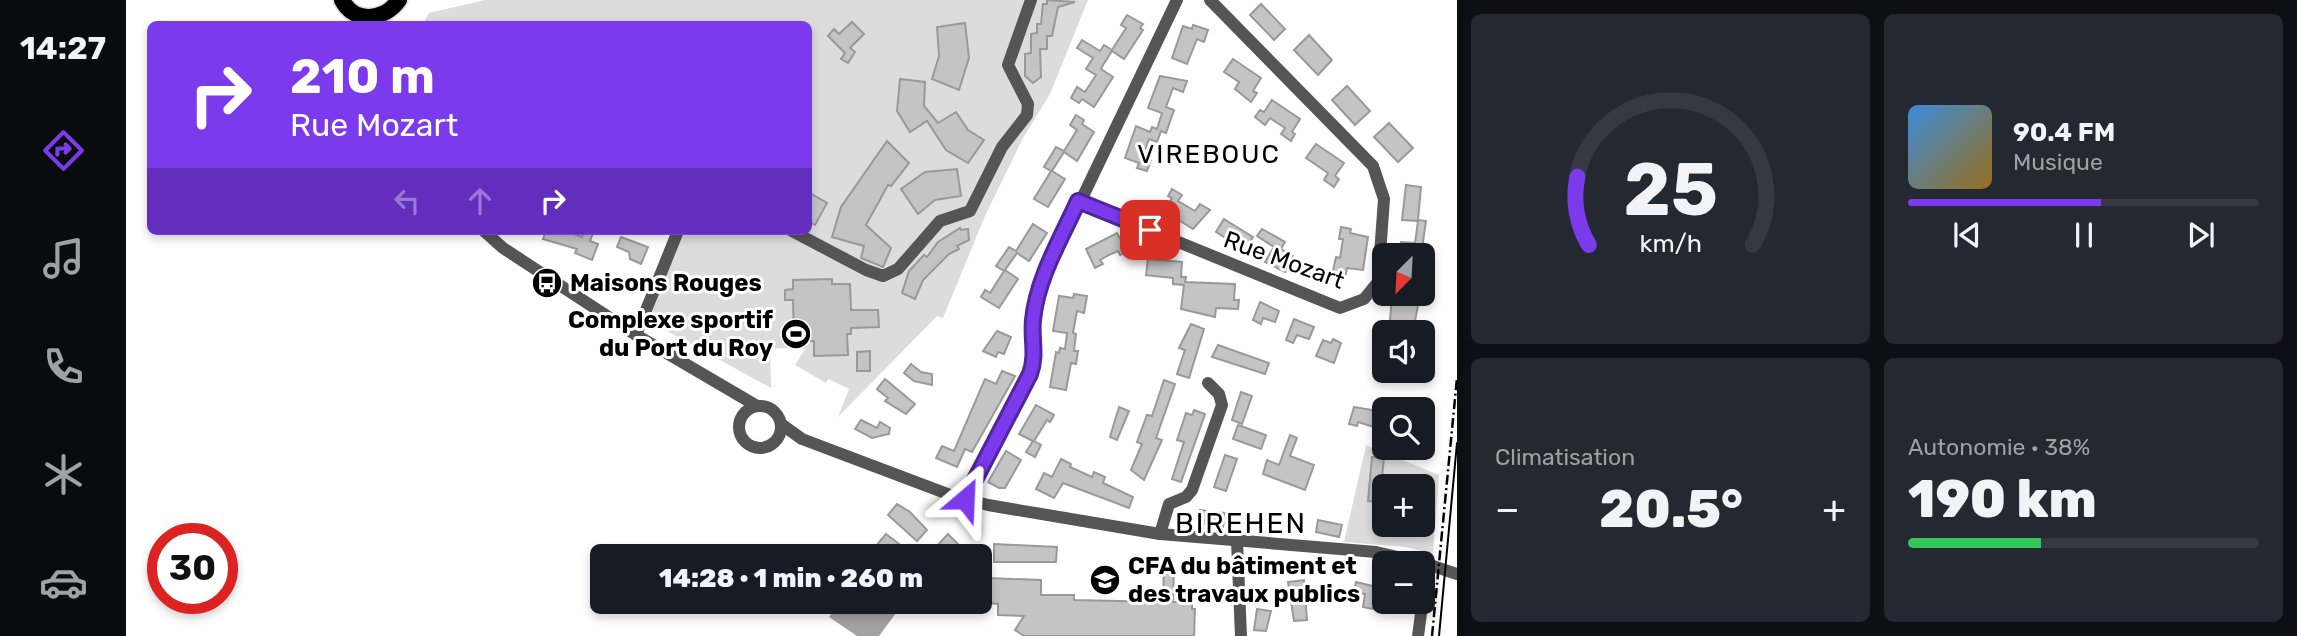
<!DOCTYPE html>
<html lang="fr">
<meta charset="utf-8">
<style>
body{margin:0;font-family:Rubik,sans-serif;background:#242831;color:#f1f3f6;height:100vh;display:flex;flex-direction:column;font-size:26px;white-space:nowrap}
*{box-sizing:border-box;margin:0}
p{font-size:23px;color:#9ea1a6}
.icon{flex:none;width:38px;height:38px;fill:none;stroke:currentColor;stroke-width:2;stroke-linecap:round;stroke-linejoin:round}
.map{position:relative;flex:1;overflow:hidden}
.drawer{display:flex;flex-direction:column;gap:14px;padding:14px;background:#0d0f14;width:840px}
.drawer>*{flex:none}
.guide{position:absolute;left:21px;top:21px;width:665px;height:214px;border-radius:10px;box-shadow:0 4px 10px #0003;background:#7c3aed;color:#fff;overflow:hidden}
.needle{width:46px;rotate:204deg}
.controls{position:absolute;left:1246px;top:243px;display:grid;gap:14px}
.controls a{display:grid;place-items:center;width:63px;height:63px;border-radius:10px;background:#171b24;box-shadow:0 4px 10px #0003;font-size:35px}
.speed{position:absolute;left:21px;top:523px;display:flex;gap:14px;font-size:35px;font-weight:700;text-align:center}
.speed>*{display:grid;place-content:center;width:91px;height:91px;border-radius:50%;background:#171b24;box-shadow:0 4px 10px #0003;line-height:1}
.speed .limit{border:10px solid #d22;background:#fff;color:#111}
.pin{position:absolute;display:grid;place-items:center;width:60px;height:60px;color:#fff;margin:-30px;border-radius:14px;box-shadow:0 4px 10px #0006}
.me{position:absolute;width:77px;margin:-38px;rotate:26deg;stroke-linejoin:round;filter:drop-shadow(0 0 5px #0008)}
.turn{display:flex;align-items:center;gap:24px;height:147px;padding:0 28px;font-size:32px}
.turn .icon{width:91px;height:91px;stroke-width:2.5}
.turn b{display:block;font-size:49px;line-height:60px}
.lanes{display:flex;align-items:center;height:66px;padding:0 28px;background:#0003;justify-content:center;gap:35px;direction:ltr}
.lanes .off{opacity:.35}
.big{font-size:52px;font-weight:800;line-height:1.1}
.drawer .widget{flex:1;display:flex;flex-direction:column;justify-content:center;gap:10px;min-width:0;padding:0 24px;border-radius:10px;background:#242831}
.drawer .dial{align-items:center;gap:0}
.dial svg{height:182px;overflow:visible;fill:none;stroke:#363941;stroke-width:7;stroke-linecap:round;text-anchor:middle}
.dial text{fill:#f1f3f6;stroke:none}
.song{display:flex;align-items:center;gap:21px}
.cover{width:84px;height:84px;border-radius:10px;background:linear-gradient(135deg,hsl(210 70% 55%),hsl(40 70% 35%))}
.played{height:7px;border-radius:4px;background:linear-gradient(90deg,#7c3aed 55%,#363941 55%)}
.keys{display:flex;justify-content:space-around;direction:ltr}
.heat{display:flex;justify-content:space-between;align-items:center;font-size:38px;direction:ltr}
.charge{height:10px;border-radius:5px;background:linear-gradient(90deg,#34c759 38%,#363941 0)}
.drawer .tiles{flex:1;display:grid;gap:14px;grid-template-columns:repeat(2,1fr)}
.trip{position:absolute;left:464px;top:544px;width:402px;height:70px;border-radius:10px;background:#171b24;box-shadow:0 4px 10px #0003;font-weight:800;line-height:70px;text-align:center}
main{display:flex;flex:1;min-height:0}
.dock{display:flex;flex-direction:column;width:126px;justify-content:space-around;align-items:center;background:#090b0e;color:#9ea1a6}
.dock .icon{width:49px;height:49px}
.dock .active{color:#7c3aed}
.dock b{font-size:32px;color:#f1f3f6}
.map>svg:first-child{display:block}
.green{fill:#dcdcdc;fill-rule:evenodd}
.water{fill:#a3a3a3}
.building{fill:#c4c4c4;stroke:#999;stroke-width:2}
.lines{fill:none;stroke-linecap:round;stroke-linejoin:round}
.major-casing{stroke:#dbdbdb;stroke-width:19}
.minor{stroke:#555;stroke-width:12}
.major{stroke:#000;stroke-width:16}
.tram{stroke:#000;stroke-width:2}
.rail{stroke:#000;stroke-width:2.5;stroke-dasharray:10 3.5 2 3.5;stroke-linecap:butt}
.route-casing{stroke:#51269a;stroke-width:18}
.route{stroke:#7c3aed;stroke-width:12}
.labels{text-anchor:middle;stroke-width:6;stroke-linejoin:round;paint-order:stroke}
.street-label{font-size:24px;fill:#000;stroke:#fff}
.poi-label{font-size:24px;font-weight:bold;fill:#000;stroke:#fff;text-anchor:start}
.neighbourhood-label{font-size:26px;letter-spacing:2px;fill:#000;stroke:#fff}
.quarter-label{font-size:28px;letter-spacing:2px;fill:#000;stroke:#fff}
</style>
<main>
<nav class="dock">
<b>14:27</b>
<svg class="icon active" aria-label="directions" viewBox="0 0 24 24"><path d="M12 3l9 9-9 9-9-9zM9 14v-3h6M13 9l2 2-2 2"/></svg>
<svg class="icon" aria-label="music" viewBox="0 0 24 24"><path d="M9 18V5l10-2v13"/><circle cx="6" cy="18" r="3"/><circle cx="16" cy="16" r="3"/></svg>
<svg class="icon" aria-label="phone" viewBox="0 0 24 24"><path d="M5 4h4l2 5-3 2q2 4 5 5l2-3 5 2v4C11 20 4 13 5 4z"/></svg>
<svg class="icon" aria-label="climate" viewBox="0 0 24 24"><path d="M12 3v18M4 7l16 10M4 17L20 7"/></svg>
<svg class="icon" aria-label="car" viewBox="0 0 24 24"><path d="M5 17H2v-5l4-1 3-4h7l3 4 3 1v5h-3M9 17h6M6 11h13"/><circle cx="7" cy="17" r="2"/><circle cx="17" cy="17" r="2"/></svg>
</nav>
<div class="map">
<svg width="1331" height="636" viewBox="0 0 1331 636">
<rect width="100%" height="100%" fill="#fff"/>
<g class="green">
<polygon points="359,0 962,0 924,94 897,138 859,216 817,318 811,316 712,417 723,389 702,379 700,383 669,365 679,349 644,348 645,388 523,321 557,231 682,231 682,24 297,24 303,13"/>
<path d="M1240,445L1313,475L1307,554L1280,547L1218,542ZM1258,486H1297V525H1258Z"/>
</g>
<polygon class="water" points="713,602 763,602 773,609 753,636 731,636 703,617"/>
<g class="building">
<polygon points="921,0 949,2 932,7 926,36 921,36 921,49 914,49 915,77 907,83 899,76 899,54 905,53 905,34 911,33 911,24 915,24 917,4 921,4"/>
<polygon points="1135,4 1159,29 1148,40 1124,15"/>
<polygon points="1001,15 1017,24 1014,28 1017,30 998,59 986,51 977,65 975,69 987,77 968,107 956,99 953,103 945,98 951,87 959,92 970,75 960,69 967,58 951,48 956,40 974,51 978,45 986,50 1000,28 995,25"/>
<polygon points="726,22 738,34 724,48 729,52 722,63 715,59 719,53 702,36 708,29 713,34"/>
<polygon points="839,23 843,58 833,90 806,79 813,56 811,27"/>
<polygon points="1067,25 1082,30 1078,42 1071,39 1061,64 1046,58 1057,26 1066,29"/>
<polygon points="1183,35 1206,60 1192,75 1168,50"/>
<polygon points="1107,59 1135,78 1127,91 1131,93 1125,102 1109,89 1113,82 1098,72"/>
<polygon points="1034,76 1061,81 1057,92 1047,88 1040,107 1048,110 1040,133 1035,131 1031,142 1023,139 1017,157 1025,160 1021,171 1011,168 1013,163 999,158 1010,126 1024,132 1026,127 1031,129 1036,113 1022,108"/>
<polygon points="774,79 799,82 798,106 812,123 830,112 842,130 858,140 842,163 820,150 801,121 784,132 771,111"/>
<polygon points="1221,86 1244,111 1229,125 1206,100"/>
<polygon points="1146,100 1174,119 1166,132 1169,134 1165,141 1155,134 1159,128 1144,118 1139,125 1129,117 1134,110 1138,112"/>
<polygon points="950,115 958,120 956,124 968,132 951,161 938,152 926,171 939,179 922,207 908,199 925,171 918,167 930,147 938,151 951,130 944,125"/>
<polygon points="1263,123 1287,148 1272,162 1248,137"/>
<polygon points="761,141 783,163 765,186 762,185 740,225 765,248 757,267 735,258 738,246 706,237 715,207"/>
<polygon points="1190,144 1218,163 1209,176 1213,179 1208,187 1198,180 1202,173 1180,158"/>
<polygon points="831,169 835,196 809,200 792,214 775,189 799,172"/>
<polygon points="1280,185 1295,187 1292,220 1300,221 1295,256 1273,256 1275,242 1289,243 1292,221 1276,220"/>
<polygon points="1046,189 1056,195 1052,201 1069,211 1074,204 1084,210 1067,229 1038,211 1046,198 1042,196"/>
<polygon points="682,192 701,203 689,225 682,221"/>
<polygon points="1098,219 1127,237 1119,250 1090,232"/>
<polygon points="907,224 921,233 903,261 891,253 879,270 892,279 873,308 855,297 859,290 864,293 878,271 870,266 883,247 890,251"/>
<polygon points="1215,227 1225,229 1224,233 1242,237 1237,270 1221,268 1219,278 1206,275 1210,257 1214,258 1217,239 1213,239"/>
<polygon points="834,228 835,230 842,229 843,240 831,246 833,249 823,254 797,280 789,299 776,293 783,271 798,255 801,257 812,242"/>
<polygon points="1136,229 1159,242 1155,249 1167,256 1159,272 1139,262 1148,247 1131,236"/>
<polygon points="420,231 439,231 456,237 458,231 468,231 464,241 472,244 466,260 449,253 451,249 417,239"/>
<polygon points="991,233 1001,252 994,255 992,251 983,255 974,260 977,264 969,268 960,249"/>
<polygon points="495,237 522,247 515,264 504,259 503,252 491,247"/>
<polygon points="1022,259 1056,262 1055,277 1060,277 1059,282 1109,284 1108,300 1113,300 1112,309 1090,308 1089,317 1055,309 1058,285 1047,284 1047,278 1020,275"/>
<polygon points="706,279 706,284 724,284 725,310 752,310 753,327 725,328 725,334 721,334 722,355 688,356 688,341 668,341 667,300 659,300 659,290 667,289 667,280"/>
<polygon points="948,294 961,296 958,313 951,311 947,333 950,334 948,351 952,351 950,364 945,363 940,390 924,387 930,352 933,353 934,348 939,349 941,333 927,331 933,296 947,298"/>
<polygon points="1276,294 1294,294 1287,332 1263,331 1266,297 1275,298"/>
<polygon points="1134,302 1153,311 1149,322 1137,318 1135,324 1127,320"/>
<polygon points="1168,319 1188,327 1183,339 1171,335 1167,343 1160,340"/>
<polygon points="1065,324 1078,329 1063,378 1051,374 1059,350 1053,348"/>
<polygon points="871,331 885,337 878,354 872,352 870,357 857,351"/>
<polygon points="1207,339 1215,343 1208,363 1190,356 1197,340 1205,343"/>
<polygon points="1092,345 1143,363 1139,374 1086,357"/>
<polygon points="744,351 744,371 731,371 731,352"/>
<polygon points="785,364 795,372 806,374 806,385 788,381 778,373"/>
<polygon points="876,371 889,376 846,452 839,449 831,467 810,458 816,446 828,451 859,379 870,384"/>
<polygon points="759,379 789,404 780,414 759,401 762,398 751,389"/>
<polygon points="1038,380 1049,384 1030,438 1036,440 1018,480 1005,470 1016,444 1011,442 1021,415 1026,416"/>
<polygon points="1115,392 1126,396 1116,424 1106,420"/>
<polygon points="910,405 928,415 924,422 921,420 908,441 915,445 909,457 900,452 907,441 893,434"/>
<polygon points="993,407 1003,411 991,440 984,437"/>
<polygon points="1228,407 1258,412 1258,436 1250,433 1251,428 1232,422 1231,426 1223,424"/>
<polygon points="1068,410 1079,414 1055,482 1046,479 1058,442 1051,440 1060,413 1066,415"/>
<polygon points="735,420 751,428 754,422 764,428 763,434 746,438 729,429"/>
<polygon points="1112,425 1140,435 1135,449 1107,439"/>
<polygon points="1164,435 1171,438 1164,456 1188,465 1179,490 1137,474 1141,460 1153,465"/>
<polygon points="880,451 895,460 879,488 873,488 862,482"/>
<polygon points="1099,455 1111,459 1100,491 1088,487"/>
<polygon points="1246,457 1258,458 1255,487 1258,487 1258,500 1253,499 1253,502 1242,501"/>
<polygon points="935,459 945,464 944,467 966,477 968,472 979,477 977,483 1007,497 1003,508 937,483 928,498 910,489 918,473 926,477"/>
<polygon points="771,504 784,512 801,530 791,541 762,515"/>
<polygon points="1074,510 1099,513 1097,527 1078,524 1078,521 1073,520"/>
<polygon points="1192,520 1216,525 1213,537 1190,532"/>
<polygon points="760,534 782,551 778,556 761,556 749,547"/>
<polygon points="822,534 834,546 825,556 818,556 809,548"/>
<polygon points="868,544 931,547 930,562 868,562"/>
<polygon points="1038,562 1048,562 1047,602 1066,602 1066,609 1069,609 1068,636 898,636 889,630 898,616 872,615 872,604 862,603 862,578 915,580 915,595 948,595 948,600 1037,602"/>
<polygon points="1178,580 1181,620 1168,621 1162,582"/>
<polygon points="1230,582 1251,587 1247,609 1237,607 1239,594 1228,592"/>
<polygon points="1131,609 1145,611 1140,631 1128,630"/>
</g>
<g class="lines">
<g class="major-casing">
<path id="major" d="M216,0C229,25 259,20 273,0"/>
</g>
<g class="minor">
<polyline points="952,201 1214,308 1238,299 1252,282 1258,199 1247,166 1084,0"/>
<polyline points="358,231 377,248 510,335 631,406"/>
<polyline points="666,231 740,270 757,276 772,269 814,221 844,211 876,147 901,115 902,104 882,65 905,0"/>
<polyline points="510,335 552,231"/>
<circle cx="634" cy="427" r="21"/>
<polyline points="655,424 676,439 827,496 862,505 1034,534 1250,552 1298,563 1331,574"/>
<polyline points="839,499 904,374 909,359 907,321 914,286 1051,0"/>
<polyline points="1034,534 1043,504 1060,497 1066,490 1096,405 1093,394 1082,383"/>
<polyline points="1111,541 1115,636"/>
<polyline points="1292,636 1300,576"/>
</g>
<use href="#major" class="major"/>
<polyline class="tram" points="1313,636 1331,443"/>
<polyline class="rail" points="1306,636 1331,378"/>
</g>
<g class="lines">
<g class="route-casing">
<path id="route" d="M839,499L904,374C911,355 905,339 907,320C911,278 935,239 952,201L1024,230"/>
</g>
<use href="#route" class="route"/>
</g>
<defs>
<g id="bus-disc" transform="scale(1.575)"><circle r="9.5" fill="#000" stroke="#fff"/><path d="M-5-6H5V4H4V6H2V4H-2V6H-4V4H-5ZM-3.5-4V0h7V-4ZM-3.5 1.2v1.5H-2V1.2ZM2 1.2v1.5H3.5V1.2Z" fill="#fff"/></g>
<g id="stadium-disc" transform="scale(1.575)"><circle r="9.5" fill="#000" stroke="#fff"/><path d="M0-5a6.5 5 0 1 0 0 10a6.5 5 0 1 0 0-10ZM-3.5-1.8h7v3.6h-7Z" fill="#fff"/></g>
<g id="school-disc" transform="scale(1.575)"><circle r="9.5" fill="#000" stroke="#fff"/><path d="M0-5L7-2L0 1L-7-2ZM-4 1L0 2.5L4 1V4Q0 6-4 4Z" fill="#fff"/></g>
</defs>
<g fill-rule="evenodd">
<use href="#bus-disc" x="421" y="283"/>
<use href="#stadium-disc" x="670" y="334"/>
<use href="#school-disc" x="979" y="580"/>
</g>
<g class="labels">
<g class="street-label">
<text transform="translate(1158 260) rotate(20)" y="8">Rue Mozart</text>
</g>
<g class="poi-label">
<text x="444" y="291">Maisons Rouges</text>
<text x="647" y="328" text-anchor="end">Complexe sportif<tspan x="647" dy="28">du Port du Roy</tspan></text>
<text x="1002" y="574">CFA du bâtiment et<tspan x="1002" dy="28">des travaux publics</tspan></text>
</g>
<g class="neighbourhood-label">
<text x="1083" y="163">VIREBOUC</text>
</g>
<g class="quarter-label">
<text x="1115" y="533">BIREHEN</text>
</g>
</g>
</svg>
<div class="controls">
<a><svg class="needle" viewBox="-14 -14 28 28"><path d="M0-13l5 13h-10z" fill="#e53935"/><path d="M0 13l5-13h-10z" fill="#9ea1a6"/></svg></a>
<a><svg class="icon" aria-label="sound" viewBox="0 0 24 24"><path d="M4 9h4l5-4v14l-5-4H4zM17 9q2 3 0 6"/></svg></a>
<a><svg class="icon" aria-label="search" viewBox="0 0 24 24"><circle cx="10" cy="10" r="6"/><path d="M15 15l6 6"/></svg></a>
<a>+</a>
<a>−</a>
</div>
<div class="speed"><div class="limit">30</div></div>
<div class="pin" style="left:1024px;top:230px;background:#d93025"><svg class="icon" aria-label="arrive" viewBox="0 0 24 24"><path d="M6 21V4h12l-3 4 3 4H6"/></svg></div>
<svg class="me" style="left:839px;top:499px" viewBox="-20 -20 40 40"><path d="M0-17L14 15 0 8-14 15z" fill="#7c3aed" stroke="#fff" stroke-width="4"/></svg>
<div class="trip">14:28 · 1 min · 260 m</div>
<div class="guide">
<div class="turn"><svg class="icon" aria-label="right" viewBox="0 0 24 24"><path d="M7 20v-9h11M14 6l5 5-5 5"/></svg><div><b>210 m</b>Rue Mozart</div></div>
<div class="lanes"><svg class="icon off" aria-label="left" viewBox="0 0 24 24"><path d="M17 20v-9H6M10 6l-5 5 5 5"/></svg><svg class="icon off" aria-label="ahead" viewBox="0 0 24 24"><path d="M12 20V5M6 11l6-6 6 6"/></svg><svg class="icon" aria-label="right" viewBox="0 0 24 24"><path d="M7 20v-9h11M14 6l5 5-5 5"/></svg></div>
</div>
</div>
<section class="drawer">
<div class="tiles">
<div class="widget dial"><svg viewBox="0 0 100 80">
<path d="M14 69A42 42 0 1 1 86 69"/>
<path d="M14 69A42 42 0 0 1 9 39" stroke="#7c3aed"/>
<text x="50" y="56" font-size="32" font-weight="700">25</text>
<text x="50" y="72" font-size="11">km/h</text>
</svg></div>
<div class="widget">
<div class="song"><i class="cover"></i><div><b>90.4 FM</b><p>Musique</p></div></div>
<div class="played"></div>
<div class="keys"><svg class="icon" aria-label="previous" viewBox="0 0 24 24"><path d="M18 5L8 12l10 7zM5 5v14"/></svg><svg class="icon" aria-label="pause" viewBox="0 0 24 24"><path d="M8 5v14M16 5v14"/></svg><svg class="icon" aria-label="next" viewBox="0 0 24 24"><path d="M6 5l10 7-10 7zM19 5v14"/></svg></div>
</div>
<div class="widget"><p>Climatisation</p>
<div class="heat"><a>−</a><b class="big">20.5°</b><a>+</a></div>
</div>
<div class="widget"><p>Autonomie · 38%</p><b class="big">190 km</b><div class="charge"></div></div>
</div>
</section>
</main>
